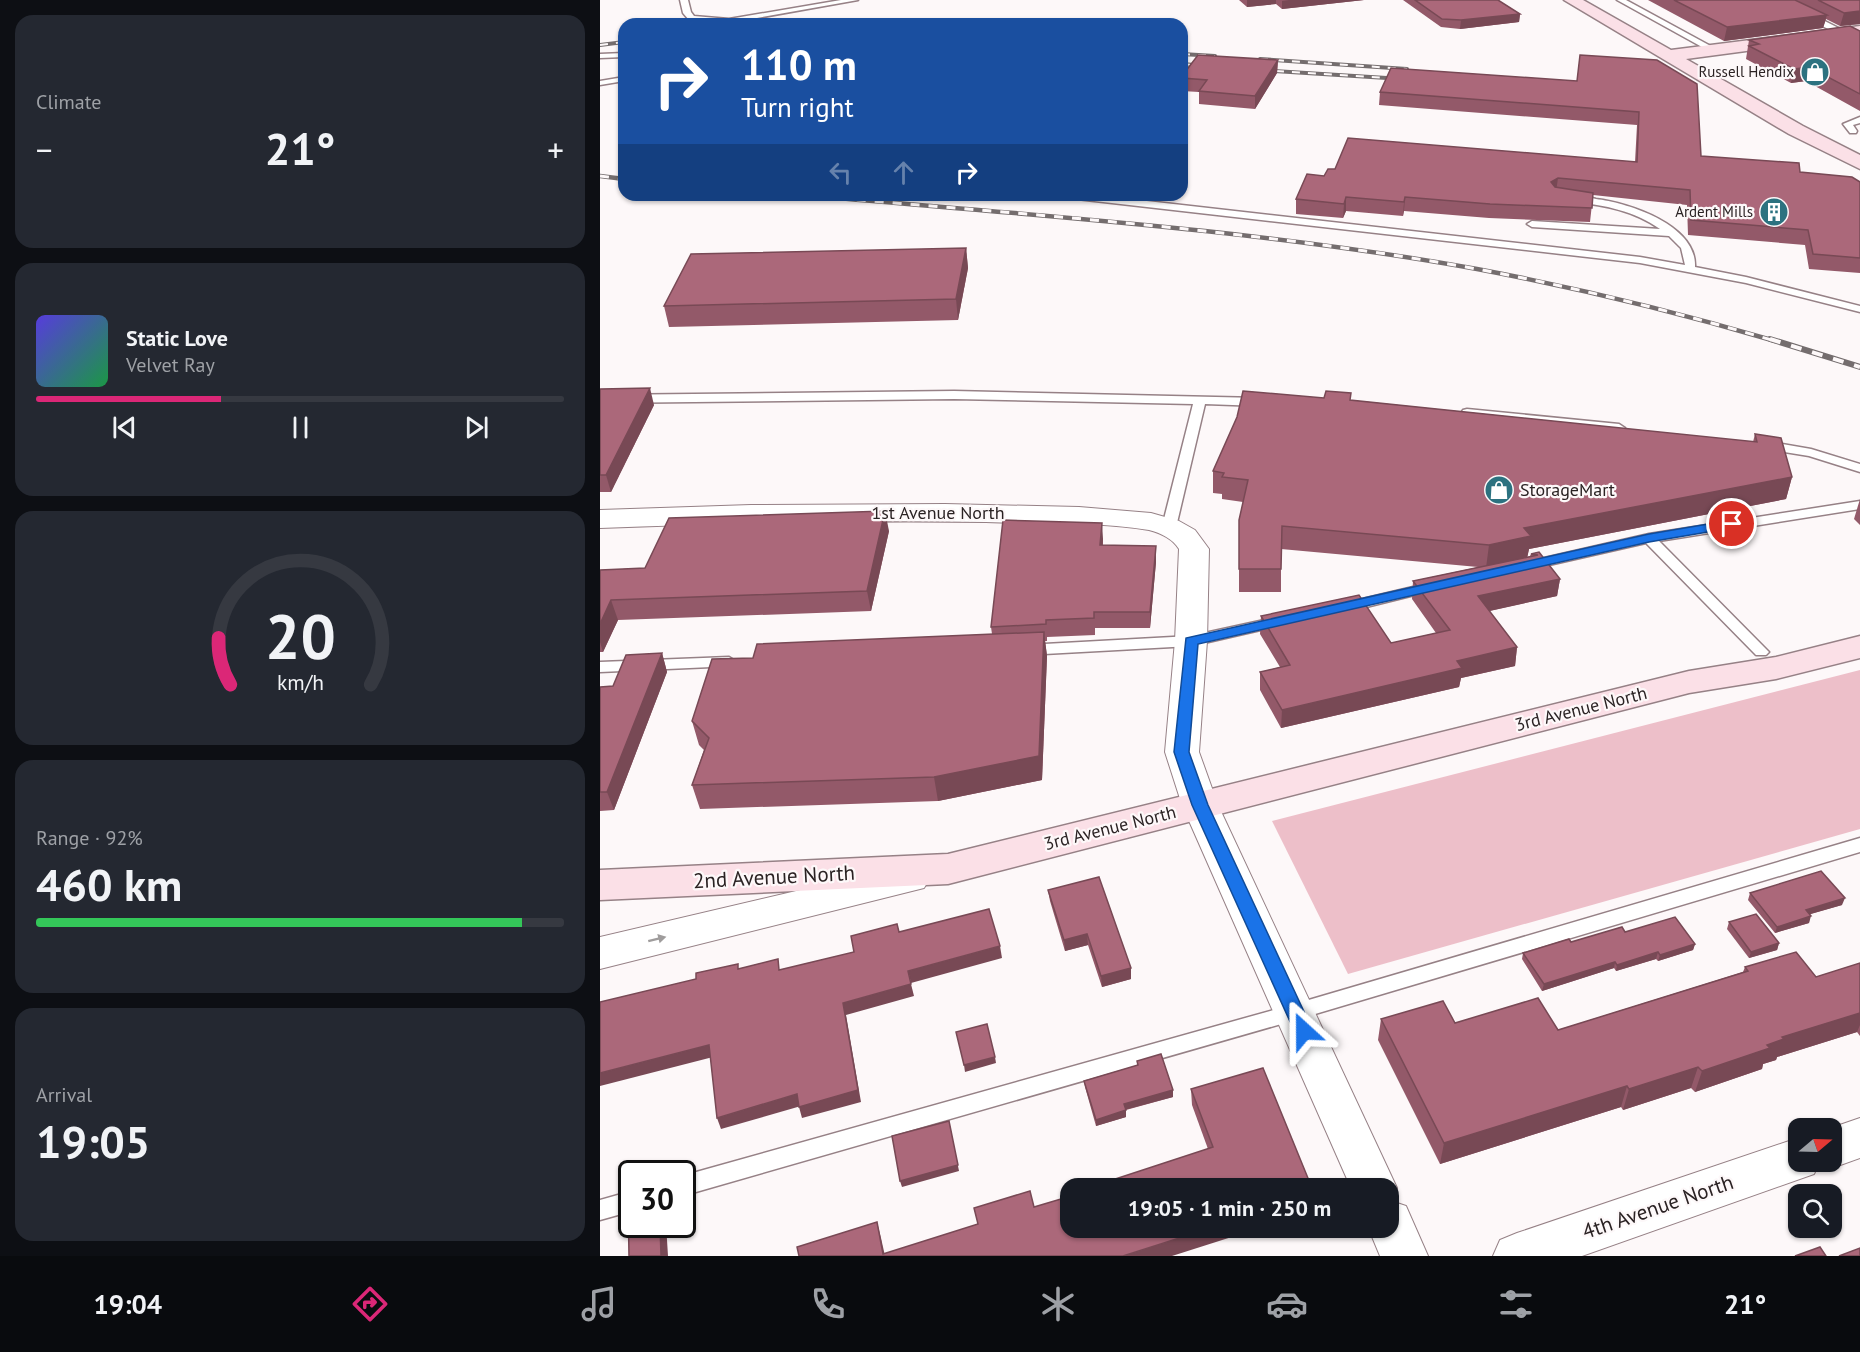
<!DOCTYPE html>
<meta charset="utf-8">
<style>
body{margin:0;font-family:"PT Sans",sans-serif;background:#242831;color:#f1f3f6;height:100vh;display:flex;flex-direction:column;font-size:22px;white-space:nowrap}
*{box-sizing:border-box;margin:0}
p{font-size:20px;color:#9ea1a6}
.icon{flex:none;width:33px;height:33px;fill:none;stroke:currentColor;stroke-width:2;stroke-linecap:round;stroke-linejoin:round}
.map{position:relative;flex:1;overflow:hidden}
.drawer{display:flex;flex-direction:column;gap:15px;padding:15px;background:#0d0f14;width:600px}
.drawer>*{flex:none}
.banner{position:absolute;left:18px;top:18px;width:570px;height:183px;border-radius:18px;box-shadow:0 2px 4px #0004;background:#1a4fa0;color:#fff;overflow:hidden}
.needle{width:39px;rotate:71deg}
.buttons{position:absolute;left:1188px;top:1118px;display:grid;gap:12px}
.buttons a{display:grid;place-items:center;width:54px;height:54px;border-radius:12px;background:#171b24;box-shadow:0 2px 4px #0004;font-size:30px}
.speed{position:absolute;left:18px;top:1160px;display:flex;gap:12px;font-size:30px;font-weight:700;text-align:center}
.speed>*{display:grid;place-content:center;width:78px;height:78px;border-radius:50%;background:#171b24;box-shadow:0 2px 4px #0004;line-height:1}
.speed .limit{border:3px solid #111;border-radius:9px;background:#fff;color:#111}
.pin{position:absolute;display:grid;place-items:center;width:51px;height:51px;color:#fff;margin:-26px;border:3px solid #fff;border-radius:50%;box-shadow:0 2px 6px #0007}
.me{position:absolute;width:66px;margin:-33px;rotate:336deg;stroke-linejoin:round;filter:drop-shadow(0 0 4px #0008)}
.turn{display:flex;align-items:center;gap:21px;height:126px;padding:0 24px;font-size:27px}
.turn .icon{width:78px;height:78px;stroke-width:2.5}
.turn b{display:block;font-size:42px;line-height:51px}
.lanes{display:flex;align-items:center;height:57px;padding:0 24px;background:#0003;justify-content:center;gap:30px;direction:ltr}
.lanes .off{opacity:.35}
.big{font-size:45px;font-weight:700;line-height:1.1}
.drawer .tile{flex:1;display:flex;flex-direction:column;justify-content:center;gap:9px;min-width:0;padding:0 21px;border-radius:18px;background:#242831}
.drawer .dial{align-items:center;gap:0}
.dial svg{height:156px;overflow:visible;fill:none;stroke:#363941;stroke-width:7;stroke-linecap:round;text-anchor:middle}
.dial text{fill:#f1f3f6;stroke:none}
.song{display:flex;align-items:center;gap:18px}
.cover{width:72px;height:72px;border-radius:9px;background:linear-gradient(135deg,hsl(250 70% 55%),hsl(140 70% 35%))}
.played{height:6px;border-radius:3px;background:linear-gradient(90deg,#db2777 35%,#363941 35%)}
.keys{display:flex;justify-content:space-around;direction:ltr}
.heat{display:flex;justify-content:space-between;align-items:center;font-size:33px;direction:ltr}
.charge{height:9px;border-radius:4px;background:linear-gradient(90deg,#34c759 92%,#363941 0)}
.trip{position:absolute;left:460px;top:1178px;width:339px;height:60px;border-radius:18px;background:#171b24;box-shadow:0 2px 4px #0004;font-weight:700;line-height:60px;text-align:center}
.menu{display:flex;height:96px;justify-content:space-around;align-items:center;background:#090b0e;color:#9ea1a6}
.menu .icon{width:42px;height:42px}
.menu .on{color:#db2777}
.menu b{font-size:27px;color:#f1f3f6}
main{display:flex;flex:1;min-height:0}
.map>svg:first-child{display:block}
.green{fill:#edbfc9}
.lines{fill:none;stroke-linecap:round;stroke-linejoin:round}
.lane-casing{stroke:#968186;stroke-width:3}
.street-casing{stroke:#968186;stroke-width:2}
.secondary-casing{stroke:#968186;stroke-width:3}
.lane{fill:#fff;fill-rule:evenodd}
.street{fill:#fff;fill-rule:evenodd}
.secondary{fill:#fbe0e7;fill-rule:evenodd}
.rail-far2-casing{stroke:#746d6e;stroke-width:4}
.rail-far1-casing{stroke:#746d6e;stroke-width:4.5}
.rail-casing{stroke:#746d6e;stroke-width:6}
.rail-far2{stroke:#fdf8f9;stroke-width:2;stroke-dasharray:8;stroke-linecap:butt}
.rail-far1{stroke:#fdf8f9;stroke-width:3;stroke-dasharray:9;stroke-linecap:butt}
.rail{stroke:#fdf8f9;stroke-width:4;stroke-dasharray:11;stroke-linecap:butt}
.wall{fill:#935969}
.shaded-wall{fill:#784955}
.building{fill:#ab687a;stroke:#784955;stroke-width:1.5}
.oneway{fill:#9f9c9c}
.route{fill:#1a73e8;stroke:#114b97;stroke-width:1.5}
.labels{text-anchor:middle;stroke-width:4.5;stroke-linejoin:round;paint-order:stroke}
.far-poi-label{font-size:15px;fill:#2a2223;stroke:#fdf8f9;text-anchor:end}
.poi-label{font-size:18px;fill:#2a2223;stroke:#fdf8f9;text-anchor:start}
.street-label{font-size:18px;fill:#2a2223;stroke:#fdf8f9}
.near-street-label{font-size:21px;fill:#2a2223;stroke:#fdf8f9}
</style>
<main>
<section class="drawer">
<div class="tile"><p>Climate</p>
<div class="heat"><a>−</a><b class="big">21°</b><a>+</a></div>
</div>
<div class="tile">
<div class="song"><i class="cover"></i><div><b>Static Love</b><p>Velvet Ray</p></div></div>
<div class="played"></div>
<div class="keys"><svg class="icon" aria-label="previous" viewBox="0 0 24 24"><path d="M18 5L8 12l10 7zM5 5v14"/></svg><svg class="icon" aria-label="pause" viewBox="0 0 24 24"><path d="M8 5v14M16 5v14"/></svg><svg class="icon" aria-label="next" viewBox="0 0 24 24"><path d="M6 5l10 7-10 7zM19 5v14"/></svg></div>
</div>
<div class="tile dial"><svg viewBox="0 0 100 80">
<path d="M14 69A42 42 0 1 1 86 69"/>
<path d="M14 69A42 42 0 0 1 8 45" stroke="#db2777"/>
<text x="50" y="56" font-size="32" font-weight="700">20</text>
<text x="50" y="72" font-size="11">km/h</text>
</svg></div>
<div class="tile"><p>Range · 92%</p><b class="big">460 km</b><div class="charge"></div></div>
<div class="tile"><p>Arrival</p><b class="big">19:05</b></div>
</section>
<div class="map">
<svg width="1260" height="1256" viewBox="0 0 1260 1256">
<rect width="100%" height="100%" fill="#fdf8f9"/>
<polygon class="green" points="1260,670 1260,829 748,974 672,821"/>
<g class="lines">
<g class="lane-casing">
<g id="lane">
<polygon points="80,0 88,0 91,12 94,16 129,19 241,0 258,0 129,23 89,20 83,13"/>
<polygon points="1017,0 1026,0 1118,50 1111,52"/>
<polygon points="1203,13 1209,13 1260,39 1260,44 1203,17"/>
<polygon points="24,53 24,57 0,58 0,54"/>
<polygon points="24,77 24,81 0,85 0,81"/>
<polygon points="1260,117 1260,123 1253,125 1257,131 1256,133 1250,133 1243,124"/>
<path d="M463,195H494L1040,257L1085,265L1081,248L1069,236L932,227L927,224L932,221L1060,229C1034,211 1005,205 974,202L969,199C976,194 987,197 996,199C1029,203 1097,225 1095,267L1146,277L1260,306V312L1146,283L1040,263L468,198Z"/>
<polygon points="354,391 660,398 666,402 660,406 605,404 576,527 569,531 562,527 593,404 354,399 0,403 0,395"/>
<polygon points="867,409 1019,424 1025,428 1019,432 863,416 861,413 863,410"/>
<polygon points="1165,441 1211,449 1260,464 1260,472 1209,456 1160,448 1159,445"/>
<polygon points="1260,501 1260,509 1059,541 1166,649 1169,652 1166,655 1156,655 1046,543 927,570 920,566 922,563 1049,534"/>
<polygon points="830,583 835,584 837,587 835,590 746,612 739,607 741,604"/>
<polygon points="678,617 683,619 685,622 683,625 591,646 426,655 418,650 426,645 591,636"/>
<polygon points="129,657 137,662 134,666 0,672 0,662"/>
<polygon points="1260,838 1260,852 695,1020 82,1196 82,1176 695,1004"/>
<polygon points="32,1191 32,1211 0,1220 0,1200"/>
</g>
</g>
<g class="street-casing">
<g id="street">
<path d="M345,504L479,507L551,513L579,521L595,530L609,549L607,641L599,752L618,805L797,1188L791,1201L806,1206L828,1256H780L768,1227H789V1188H751L582,805L565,752L575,641L579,549C573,539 561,533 549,530C496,521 440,524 386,522C257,520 129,523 0,528V510L151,505Z"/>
<polygon points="311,864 324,868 330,878 324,888 0,969 0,937"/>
<polygon points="1260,1118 1260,1158 1232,1168 1219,1163 1214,1174 982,1256 893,1256 900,1240 917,1233 1198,1138 1198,1161 1232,1161 1231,1128"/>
</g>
</g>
<g class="secondary-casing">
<g id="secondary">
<polygon points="964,0 983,0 1071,50 1260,26 1260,36 1086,59 1203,126 1260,155 1260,169 1189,134"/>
<polygon points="1260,636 1260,658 1176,679 1089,693 348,884 0,900 0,870 348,854 1089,671 1176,657"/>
</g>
</g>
<use href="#lane" class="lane"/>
<use href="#street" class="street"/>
<use href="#secondary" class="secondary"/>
<g class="rail-far2-casing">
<g id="rail-far2">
<polyline points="0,45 24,42"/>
<polyline points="582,54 615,56"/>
<polyline points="660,59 807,69"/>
<polyline points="582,64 606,66"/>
<polyline points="660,70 803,79"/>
</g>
</g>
<g class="rail-far1-casing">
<g id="rail-far1">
<polyline points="0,176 24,179"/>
<path d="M203,195C428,215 655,229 877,269C978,288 1077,312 1175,341"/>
</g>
</g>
<g class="rail-casing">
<polyline id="rail" points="1170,339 1260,367"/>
</g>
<use href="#rail-far2" class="rail-far2"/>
<use href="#rail-far1" class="rail-far1"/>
<use href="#rail" class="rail"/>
</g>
<g class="wall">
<polygon points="639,0 764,0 682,9 676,4 647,7"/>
<polygon points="803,0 898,0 920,14 919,22 860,29 841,27"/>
<polygon points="1048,0 1260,0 1260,24 1240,26 1226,19 1223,28 1124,41"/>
<polygon points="1260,31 1260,111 1206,81 1191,83 1146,59 1149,40"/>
<polygon points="980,55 1101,156 1260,182 1260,273 1209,269 1205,245 1088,235 1087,205 993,195 990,222 889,218 804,211 803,216 746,211 743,218 696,214 696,199 724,176 735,169 1035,162 1037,125 779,105 780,92 977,81"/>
<polygon points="678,60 677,73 655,109 599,104 599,92 582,91 582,76"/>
<polygon points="366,248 368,268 358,320 69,327 64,306"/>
<polygon points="0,389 54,405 11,492 0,492"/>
<polygon points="751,400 1153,442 1155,434 1192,477 1186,499 929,549 927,557 930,556 931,554 939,552 960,579 957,596 889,611 917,647 915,666 861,678 859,687 681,728 660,690 660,672 680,667 660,634 661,616 791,643 836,633 812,599 813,581 878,567 681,549 681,592 639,592 639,520 643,502 622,499 622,494 613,493 613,471"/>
<polygon points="1260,499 1260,525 1254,519"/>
<polygon points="289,531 271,611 18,620 3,652 0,652 0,570 45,568"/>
<polygon points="503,539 503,545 556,562 550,628 495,628 495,635 447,637 447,641 445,641 447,656 442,780 338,801 100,809 92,785 104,750 99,745 92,721 153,658 392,634 391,627"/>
<polygon points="62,653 67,672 14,810 0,811 0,687 13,686"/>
<polygon points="448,890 531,968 531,979 502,987 488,945 465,951 450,901"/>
<polygon points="1150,893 1242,905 1210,914 1209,923 1175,933 1148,900"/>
<polygon points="1129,922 1179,943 1177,950 1149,958 1127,929"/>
<polygon points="1025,932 1095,944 1093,950 1058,961 1056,959 1016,971 1014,968 942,991 922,959 923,953 971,942"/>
<polygon points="1260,963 1260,1036 1257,1032 1177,1057 1176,1060 1163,1064 1162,1069 1095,1092 1091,1088 1023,1110 1021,1107 840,1164 778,1040 781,1019 958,1030 1143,972 1145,967 1216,977"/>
<polygon points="537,1061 573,1090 573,1097 526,1110 526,1117 496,1126 485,1087 484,1081 537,1066"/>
<polygon points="591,1089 712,1188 608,1149 592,1105"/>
</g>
<g class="shaded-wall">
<polygon points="647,0 676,0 676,4 647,7"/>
<polygon points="689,0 764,0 682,9 682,1"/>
<polygon points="1260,11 1260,24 1240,26 1244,13"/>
<polygon points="920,14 919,22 860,29 861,20"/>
<polygon points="1227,15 1223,28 1124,41 1127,27"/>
<polygon points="678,60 677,73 655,109 655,96"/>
<polygon points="1209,67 1206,81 1191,83 1194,69"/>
<polygon points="958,178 956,192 951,182"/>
<polygon points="746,197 746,211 743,218 744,204"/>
<polygon points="805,197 804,211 803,216 804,202"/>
<polygon points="366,248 368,268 358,320 356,299"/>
<polygon points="50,388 54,405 11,492 6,475"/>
<polygon points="1192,477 1186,499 929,549 927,559 886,568 889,545 924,528"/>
<polygon points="285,511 289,531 271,611 267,591"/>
<polygon points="502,523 503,539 501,561 500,545"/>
<polygon points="556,546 556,562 550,628 550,612"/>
<polygon points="960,579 957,596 876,614 878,596"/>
<polygon points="11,600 18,620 3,652 0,642 0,624"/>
<polygon points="444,632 447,656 442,780 338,801 334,777"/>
<polygon points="917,647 915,666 861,678 859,687 681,728 682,710 857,661"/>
<polygon points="62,653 67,672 14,810 7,792"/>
<polygon points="1245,898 1242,905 1204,916 1206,910"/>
<polygon points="1211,916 1209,923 1175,933 1177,927"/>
<polygon points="487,934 488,945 465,951 464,940"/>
<polygon points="1179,943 1177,950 1149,958 1151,952"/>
<polygon points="1095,944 1093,950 1058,961 1060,955"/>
<polygon points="400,946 402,958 311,983 308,971"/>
<polygon points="1058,952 1056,959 1016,971 1017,965"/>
<polygon points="1015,962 1014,968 942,991 944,984"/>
<polygon points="531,968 531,979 502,987 501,976"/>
<polygon points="311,984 314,996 246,1015 261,1102 202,1118 199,1107 243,1003"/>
<polygon points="1260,1013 1260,1025 1257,1032 1177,1057 1176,1060 1163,1064 1162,1069 1095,1092 1102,1071 1167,1045 1182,1037"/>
<polygon points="109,1045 113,1057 0,1086 0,1073"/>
<polygon points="395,1057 396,1063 365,1072 364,1065"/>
<polygon points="1098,1067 1091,1088 1023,1110 1029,1089"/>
<polygon points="1027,1086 1021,1107 840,1164 844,1143"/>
<polygon points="573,1090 573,1097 524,1110 524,1104"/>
<polygon points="197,1094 201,1106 121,1129 117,1118"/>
<polygon points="526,1110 526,1117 496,1126 496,1120"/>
<polygon points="349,1121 359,1171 302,1187 300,1181"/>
<polygon points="277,1222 281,1238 285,1256 283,1256"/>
<polygon points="60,1224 66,1224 68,1256 61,1256"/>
<polygon points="614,1227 663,1227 572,1256 523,1256"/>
</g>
<g class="building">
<polygon points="815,0 898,0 920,14 861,20 842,19"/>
<polygon points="1074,0 1195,0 1227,15 1127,27"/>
<polygon points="1218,0 1260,0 1260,11 1244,13"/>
<polygon points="1250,26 1260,31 1260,94 1209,67 1194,69 1149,46 1159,44 1149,40"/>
<polygon points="598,55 678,60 655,96 599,91 607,80 582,78 582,76"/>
<polygon points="980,55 1057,60 1097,84 1101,156 1199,163 1200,172 1252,177 1260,182 1260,258 1213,254 1208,230 1091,220 1090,190 958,178 951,182 955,187 993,193 992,208 890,204 805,197 804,202 746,197 744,204 696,199 707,174 724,176 728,169 735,169 748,138 1037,162 1039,112 780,92 791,68 977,81"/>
<polygon points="366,248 356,299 64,306 91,254"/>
<polygon points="50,388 6,475 0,475 0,389"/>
<polygon points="643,391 724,398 726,391 751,393 750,400 1157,442 1155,434 1181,438 1192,477 924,528 931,536 889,545 682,526 681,569 639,569 639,520 648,480 622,477 624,473 613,471 637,417"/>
<polygon points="285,511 267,591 11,600 0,624 0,570 45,568 69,518"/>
<polygon points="403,520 502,523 500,545 556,546 550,612 494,612 494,618 446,620 446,624 391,627"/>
<polygon points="939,552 960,579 878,596 917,647 857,661 862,668 682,710 660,672 690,665 661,616 759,595 791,643 850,630 813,581 938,555 931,554"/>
<polygon points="444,632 439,756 334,777 92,785 109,738 92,721 112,659 153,658 157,644"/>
<polygon points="62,653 7,792 0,792 0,687 13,686 26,655"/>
<polygon points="1221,871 1245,898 1206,910 1211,916 1177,927 1150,893"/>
<polygon points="499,877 531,968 501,976 487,934 464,940 448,890"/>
<polygon points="389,909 400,946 308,971 311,984 243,1003 258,1090 199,1107 197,1094 117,1118 109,1045 0,1073 0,1002 96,979 96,973 138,964 138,969 178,959 179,970 254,952 251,936 297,924 299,932"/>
<polygon points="1156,914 1179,943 1151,952 1129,922"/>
<polygon points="1075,917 1095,944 1060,955 1058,952 1017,965 1015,962 944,984 923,953 969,939 971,942 1022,927 1025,932"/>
<polygon points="1196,952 1216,977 1260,963 1260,1013 1182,1037 1184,1039 1167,1045 1170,1048 1102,1071 1098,1067 1029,1089 1027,1086 844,1143 781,1019 843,1001 855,1023 938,998 958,1030 1148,971 1145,967"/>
<polygon points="387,1024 395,1057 364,1065 356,1032"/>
<polygon points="561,1054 573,1090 524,1104 526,1110 496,1120 484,1081 538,1065 537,1061"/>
<polygon points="663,1068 712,1188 496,1188 501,1187 500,1184 613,1147 591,1089"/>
<polygon points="349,1121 358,1165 300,1181 292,1136"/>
<polygon points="430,1191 434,1207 471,1196 471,1227 614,1227 523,1256 199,1256 197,1247 277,1222 283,1254 378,1224 374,1208"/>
<polygon points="32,1198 32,1224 60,1224 61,1256 29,1256 28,1199"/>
<polygon points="1220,1247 1226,1256 1195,1256"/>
<polygon points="1260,1248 1260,1256 1239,1256"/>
</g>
<defs><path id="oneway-solid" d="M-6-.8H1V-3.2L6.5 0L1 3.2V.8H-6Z" transform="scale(1.5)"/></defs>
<use class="oneway" href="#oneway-solid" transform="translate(57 939) rotate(-14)"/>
<polygon class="route" points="1132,520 1137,521 1139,524 1137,527 1049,542 598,644 589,752 608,805 713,1031 710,1037 704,1039 697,1037 592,805 574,752 586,638 1049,534"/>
<defs>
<g id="shop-disc" transform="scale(1.5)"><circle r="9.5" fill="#2c7280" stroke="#fdf8f9"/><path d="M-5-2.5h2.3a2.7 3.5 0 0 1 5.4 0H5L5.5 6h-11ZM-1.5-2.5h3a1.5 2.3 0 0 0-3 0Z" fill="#fff"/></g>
<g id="building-disc" transform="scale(1.5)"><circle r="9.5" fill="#2c7280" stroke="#fdf8f9"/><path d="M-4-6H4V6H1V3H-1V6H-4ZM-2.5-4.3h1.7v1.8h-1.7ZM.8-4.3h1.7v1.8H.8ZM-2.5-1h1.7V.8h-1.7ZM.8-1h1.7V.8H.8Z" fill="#fff"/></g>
</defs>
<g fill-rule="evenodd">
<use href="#shop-disc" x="1215" y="72"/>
<use href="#building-disc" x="1174" y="212"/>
<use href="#shop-disc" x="899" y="490"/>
</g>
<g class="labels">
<g class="far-poi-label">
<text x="1194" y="77">Russell Hendix</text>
<text x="1153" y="217">Ardent Mills</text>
</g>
<g class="poi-label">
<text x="920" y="496">StorageMart</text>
</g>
<g class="street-label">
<text x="338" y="519">1st Avenue North</text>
<text transform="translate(981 709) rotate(-14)" y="6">3rd Avenue North</text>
<text transform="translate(510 828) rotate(-14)" y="6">3rd Avenue North</text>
</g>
<g class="near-street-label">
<text transform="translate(174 877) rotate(-3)" y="7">2nd Avenue North</text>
<text transform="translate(1058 1207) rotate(-19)" y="7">4th Avenue North</text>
</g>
</g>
</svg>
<div class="buttons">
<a><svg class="needle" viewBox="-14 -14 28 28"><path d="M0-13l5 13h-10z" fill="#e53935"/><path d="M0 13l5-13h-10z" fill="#9ea1a6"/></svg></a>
<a><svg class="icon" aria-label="search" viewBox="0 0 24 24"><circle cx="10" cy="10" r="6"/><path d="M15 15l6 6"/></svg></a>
</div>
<div class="speed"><div class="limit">30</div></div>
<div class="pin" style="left:1132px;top:524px;background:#d93025"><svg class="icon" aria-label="arrive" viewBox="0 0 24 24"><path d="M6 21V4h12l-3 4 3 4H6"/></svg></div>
<svg class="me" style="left:704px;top:1031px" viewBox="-20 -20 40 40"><path d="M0-17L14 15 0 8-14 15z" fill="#1a73e8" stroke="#fff" stroke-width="4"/></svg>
<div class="trip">19:05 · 1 min · 250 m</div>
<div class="banner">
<div class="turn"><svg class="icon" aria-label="right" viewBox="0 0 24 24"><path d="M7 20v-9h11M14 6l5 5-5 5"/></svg><div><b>110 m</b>Turn right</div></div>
<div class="lanes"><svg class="icon off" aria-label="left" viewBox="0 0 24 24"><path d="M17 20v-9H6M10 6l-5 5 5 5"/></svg><svg class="icon off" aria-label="ahead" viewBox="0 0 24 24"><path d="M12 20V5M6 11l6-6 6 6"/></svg><svg class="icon" aria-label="right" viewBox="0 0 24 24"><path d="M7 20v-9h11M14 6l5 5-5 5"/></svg></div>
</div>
</div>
</main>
<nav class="menu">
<b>19:04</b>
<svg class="icon on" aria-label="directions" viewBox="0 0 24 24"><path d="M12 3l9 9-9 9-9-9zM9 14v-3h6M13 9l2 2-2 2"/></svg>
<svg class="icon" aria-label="music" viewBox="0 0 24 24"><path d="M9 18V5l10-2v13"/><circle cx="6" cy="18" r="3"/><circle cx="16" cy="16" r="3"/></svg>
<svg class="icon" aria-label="phone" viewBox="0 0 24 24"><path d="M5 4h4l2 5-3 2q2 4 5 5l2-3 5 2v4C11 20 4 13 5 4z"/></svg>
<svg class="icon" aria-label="climate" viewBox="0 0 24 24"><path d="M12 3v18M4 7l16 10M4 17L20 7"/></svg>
<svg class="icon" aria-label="car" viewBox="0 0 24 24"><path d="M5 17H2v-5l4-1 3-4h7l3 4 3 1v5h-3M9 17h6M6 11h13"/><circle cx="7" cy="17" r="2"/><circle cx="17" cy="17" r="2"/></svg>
<svg class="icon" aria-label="filters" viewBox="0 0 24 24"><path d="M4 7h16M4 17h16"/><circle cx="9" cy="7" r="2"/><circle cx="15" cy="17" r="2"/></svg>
<b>21°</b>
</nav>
